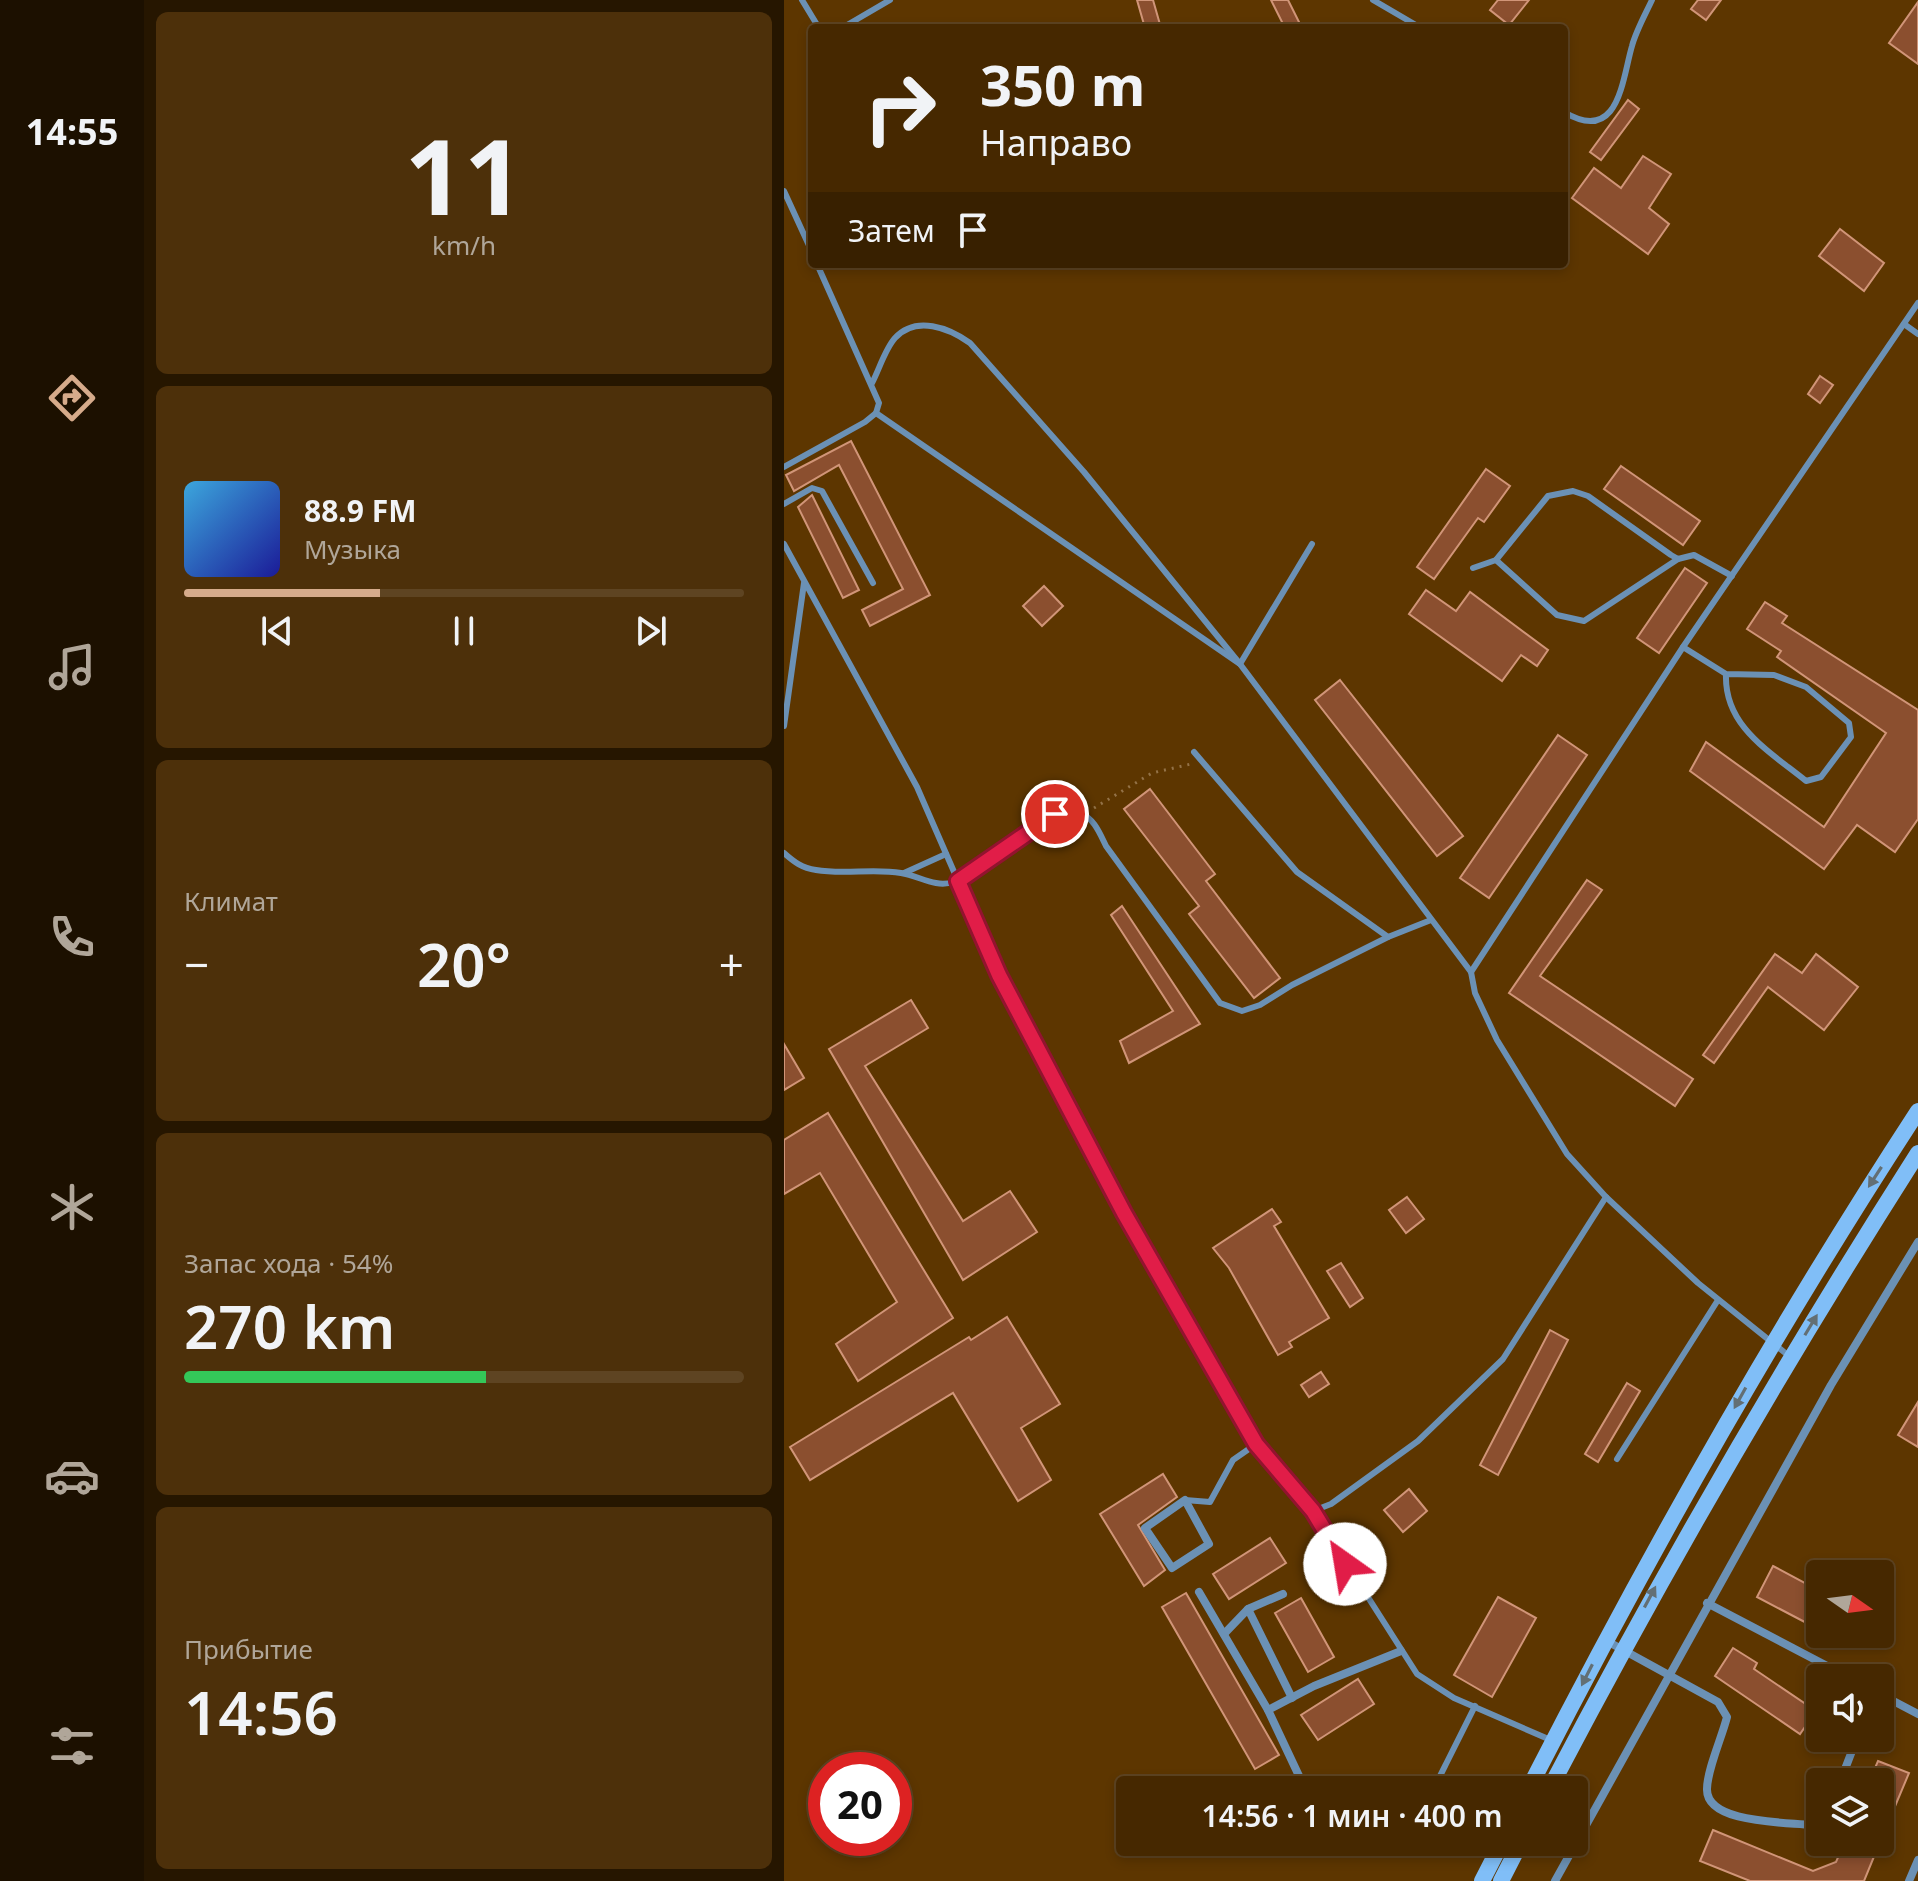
<!DOCTYPE html>
<html lang="ru">
<meta charset="utf-8">
<style>
body{margin:0;font-family:"Noto Sans",sans-serif;background:#4d300a;color:#f1f3f6;height:100vh;display:flex;flex-direction:column;font-size:30px;white-space:nowrap}
*{box-sizing:border-box;margin:0}
p{font-size:26px;color:#b0a699}
.icon{flex:none;width:44px;height:44px;fill:none;stroke:currentColor;stroke-width:2;stroke-linecap:round;stroke-linejoin:round}
.map{position:relative;flex:1;overflow:hidden}
.details{display:flex;flex-direction:column;gap:12px;padding:12px;background:#261600;width:640px}
.details>*{flex:none}
.banner{position:absolute;left:24px;top:24px;width:760px;height:244px;border-radius:8px;box-shadow:0 4px 12px #0003,0 0 0 2px #5e4422;background:#462800;color:#f1f3f6;overflow:hidden}
.needle{width:52px;rotate:104deg}
.fabs{position:absolute;left:1022px;top:1560px;display:grid;gap:16px}
.fabs a{display:grid;place-items:center;width:88px;height:88px;border-radius:8px;background:#462800;box-shadow:0 4px 12px #0003,0 0 0 2px #5e4422;font-size:40px}
.speed{position:absolute;left:24px;top:1752px;display:flex;gap:16px;font-size:40px;font-weight:700;text-align:center}
.speed>*{display:grid;place-content:center;width:104px;height:104px;border-radius:50%;background:#462800;box-shadow:0 4px 12px #0003,0 0 0 2px #5e4422;line-height:1}
.speed .limit{border:12px solid #d22;background:#fff;color:#111}
.pin{position:absolute;display:grid;place-items:center;width:68px;height:68px;color:#fff;margin:-34px;border:4px solid #fff;border-radius:50%;box-shadow:0 2px 8px #0007}
.me{position:absolute;width:88px;margin:-44px;rotate:328deg;stroke-linejoin:round;filter:drop-shadow(0 0 6px #0008)}
.turn{display:flex;align-items:center;gap:28px;height:168px;padding:0 40px;font-size:36px}
.turn .icon{width:104px;height:104px;stroke-width:2.5}
.turn b{display:block;font-size:56px;line-height:68px}
.then{display:flex;align-items:center;height:76px;padding:0 40px;background:#0003;gap:16px;font-size:30px}
.big{font-size:60px;font-weight:600;line-height:1.1}
.details .tile{flex:1;display:flex;flex-direction:column;justify-content:center;gap:12px;min-width:0;padding:0 28px;border-radius:12px;background:#4d300a}
.details .dial{align-items:center;gap:0}
.dial b{font-size:104px;line-height:1}
.song{display:flex;align-items:center;gap:24px}
.cover{width:96px;height:96px;border-radius:12px;background:linear-gradient(135deg,hsl(200 70% 55%),hsl(240 70% 35%))}
.played{height:8px;border-radius:4px;background:linear-gradient(90deg,#d6ab8b 35%,#5e4422 35%)}
.keys{display:flex;justify-content:space-around;direction:ltr}
.heat{display:flex;justify-content:space-between;align-items:center;font-size:44px;direction:ltr}
.charge{height:12px;border-radius:6px;background:linear-gradient(90deg,#34c759 54%,#5e4422 0)}
.trip{position:absolute;left:332px;top:1776px;width:472px;height:80px;border-radius:8px;background:#462800;box-shadow:0 4px 12px #0003,0 0 0 2px #5e4422;font-weight:600;line-height:80px;text-align:center}
main{display:flex;flex:1;min-height:0}
.tabs{display:flex;flex-direction:column;width:144px;justify-content:space-around;align-items:center;background:#1c1000;color:#b0a699}
.tabs .icon{width:56px;height:56px}
.tabs .on{color:#d6ab8b}
.tabs b{font-size:36px;color:#f1f3f6}
.map>svg:first-child{display:block}
.building{fill:#8b4f2f;stroke:#d19578;stroke-width:2}
.lines{fill:none;stroke-linecap:round;stroke-linejoin:round}
.path{stroke:#937247;stroke-width:3;stroke-dasharray:2 6;stroke-linecap:butt}
.service{stroke:#6b91b5;stroke-width:6}
.minor{stroke:#6b91b5;stroke-width:8}
.secondary{stroke:#80bef7;stroke-width:16}
.oneway{fill:#636f74}
.route-casing{stroke:#92132f;stroke-width:20}
.route{stroke:#e11d48;stroke-width:14}
</style>
<main>
<nav class="tabs">
<b>14:55</b>
<svg class="icon on" aria-label="directions" viewBox="0 0 24 24"><path d="M12 3l9 9-9 9-9-9zM9 14v-3h6M13 9l2 2-2 2"/></svg>
<svg class="icon" aria-label="music" viewBox="0 0 24 24"><path d="M9 18V5l10-2v13"/><circle cx="6" cy="18" r="3"/><circle cx="16" cy="16" r="3"/></svg>
<svg class="icon" aria-label="phone" viewBox="0 0 24 24"><path d="M5 4h4l2 5-3 2q2 4 5 5l2-3 5 2v4C11 20 4 13 5 4z"/></svg>
<svg class="icon" aria-label="climate" viewBox="0 0 24 24"><path d="M12 3v18M4 7l16 10M4 17L20 7"/></svg>
<svg class="icon" aria-label="car" viewBox="0 0 24 24"><path d="M5 17H2v-5l4-1 3-4h7l3 4 3 1v5h-3M9 17h6M6 11h13"/><circle cx="7" cy="17" r="2"/><circle cx="17" cy="17" r="2"/></svg>
<svg class="icon" aria-label="filters" viewBox="0 0 24 24"><path d="M4 7h16M4 17h16"/><circle cx="9" cy="7" r="2"/><circle cx="15" cy="17" r="2"/></svg>
</nav>
<section class="details">
<div class="tile dial"><b>11</b><p>km/h</p></div>
<div class="tile">
<div class="song"><i class="cover"></i><div><b>88.9 FM</b><p>Музыка</p></div></div>
<div class="played"></div>
<div class="keys"><svg class="icon" aria-label="previous" viewBox="0 0 24 24"><path d="M18 5L8 12l10 7zM5 5v14"/></svg><svg class="icon" aria-label="pause" viewBox="0 0 24 24"><path d="M8 5v14M16 5v14"/></svg><svg class="icon" aria-label="next" viewBox="0 0 24 24"><path d="M6 5l10 7-10 7zM19 5v14"/></svg></div>
</div>
<div class="tile"><p>Климат</p>
<div class="heat"><a>−</a><b class="big">20°</b><a>+</a></div>
</div>
<div class="tile"><p>Запас хода · 54%</p><b class="big">270 km</b><div class="charge"></div></div>
<div class="tile"><p>Прибытие</p><b class="big">14:56</b></div>
</section>
<div class="map">
<svg width="1134" height="1881" viewBox="0 0 1134 1881">
<rect width="100%" height="100%" fill="#5d3600"/>
<g class="building">
<polygon points="353,0 369,0 377,28 361,28"/>
<polygon points="487,0 504,0 518,28 501,28"/>
<polygon points="714,0 745,0 725,25 706,10"/>
<polygon points="914,0 937,0 922,20 907,9"/>
<polygon points="1134,2 1134,64 1105,43"/>
<polygon points="844,100 855,109 817,160 806,152"/>
<polygon points="859,156 887,174 865,208 885,224 864,254 788,198 810,168 837,188"/>
<polygon points="1056,229 1100,263 1080,291 1035,256"/>
<polygon points="1036,376 1049,385 1036,403 1024,394"/>
<polygon points="67,441 146,595 86,626 78,610 119,589 55,465 10,491 2,475"/>
<polygon points="837,466 916,521 899,545 820,489"/>
<polygon points="702,469 726,486 700,522 694,518 650,579 633,567"/>
<polygon points="28,495 75,590 59,598 14,507"/>
<polygon points="901,568 923,583 875,653 853,638"/>
<polygon points="260,586 279,606 258,626 239,606"/>
<polygon points="642,590 672,611 686,592 764,650 753,666 737,655 718,681 625,614"/>
<polygon points="981,602 1003,616 998,623 1134,710 1134,819 1111,852 1073,825 1040,869 906,771 922,742 1040,827 1102,733 993,657 997,651 963,629"/>
<polygon points="556,680 679,836 653,856 531,700"/>
<polygon points="774,735 803,755 705,898 676,878"/>
<polygon points="366,789 431,874 422,881 496,978 470,998 405,914 415,906 340,809"/>
<polygon points="803,880 818,890 756,976 909,1079 891,1106 725,993"/>
<polygon points="338,906 416,1024 345,1063 336,1041 389,1011 327,915"/>
<polygon points="991,954 1018,973 1032,954 1074,987 1040,1030 984,987 930,1063 919,1055"/>
<polygon points="127,1000 144,1028 81,1066 179,1221 226,1191 253,1232 179,1280 45,1049"/>
<polygon points="0,1044 20,1078 0,1090"/>
<polygon points="44,1113 169,1318 74,1381 52,1344 113,1302 36,1173 0,1194 0,1140"/>
<polygon points="623,1197 640,1219 622,1233 605,1210"/>
<polygon points="488,1209 497,1222 490,1226 545,1318 505,1342 508,1347 494,1355 445,1268 429,1248"/>
<polygon points="557,1263 579,1298 566,1307 543,1271"/>
<polygon points="223,1317 276,1404 237,1428 267,1480 234,1501 169,1393 26,1480 6,1447 185,1337 187,1340"/>
<polygon points="766,1330 784,1340 714,1475 696,1465"/>
<polygon points="537,1372 545,1384 525,1397 517,1385"/>
<polygon points="843,1383 856,1391 814,1462 801,1454"/>
<polygon points="1134,1402 1134,1447 1114,1435"/>
<polygon points="379,1474 393,1497 354,1525 381,1570 360,1586 316,1514"/>
<polygon points="625,1489 643,1511 619,1532 600,1510"/>
<polygon points="486,1538 502,1563 445,1599 429,1574"/>
<polygon points="989,1566 1036,1591 1036,1630 973,1597"/>
<polygon points="402,1593 495,1755 471,1769 378,1607"/>
<polygon points="714,1597 752,1618 708,1697 670,1675"/>
<polygon points="517,1598 550,1657 524,1672 491,1613"/>
<polygon points="949,1648 973,1663 970,1669 1032,1711 1016,1734 931,1676"/>
<polygon points="574,1679 590,1704 534,1740 517,1715"/>
<polygon points="1094,1761 1125,1773 1096,1842 1096,1782 1085,1782"/>
<polygon points="929,1830 1029,1871 1052,1862 1061,1842 1096,1842 1080,1881 966,1881 916,1861"/>
</g>
<g class="lines">
<polyline class="path" points="310,808 368,773 407,764"/>
<g class="service">
<polyline points="18,0 35,28"/>
<polyline points="589,0 637,28"/>
<polyline points="58,28 106,0"/>
<path d="M780,112C835,145 838,80 848,46C852,31 861,15 868,0"/>
<polyline points="0,191 28,252"/>
<polyline points="1120,324 1134,334"/>
<path d="M88,383C95,370 101,349 111,338C132,315 165,328 186,343L300,472L456,664L687,972"/>
<polyline points="92,413 456,664 528,544"/>
<polyline points="0,467 81,422 92,413 95,403 33,264"/>
<polyline points="0,504 28,488 38,491 89,583"/>
<polyline points="0,544 133,787 215,975 340,1213 472,1444 529,1511 547,1504 634,1441 719,1359 822,1197"/>
<polyline points="712,560 773,615 800,621 894,559"/>
<polyline points="689,568 712,560 764,496 789,491 804,496 887,555 894,559 910,555 948,576"/>
<path d="M899,647L942,674L990,675L1022,687L1065,723L1067,737L1037,777L1022,781C985,751 940,726 942,674"/>
<polyline points="0,726 20,583"/>
<polyline points="410,752 513,872 604,937 647,920"/>
<path d="M0,853C10,862 18,868 32,870C60,875 89,868 117,873C136,876 150,888 170,882C205,871 261,803 296,813C310,818 316,834 322,846L436,1003L458,1011L476,1005L508,985L604,937"/>
<polyline points="120,873 162,854"/>
<polyline points="1005,1356 914,1283 822,1197 783,1154 713,1040 691,993 687,972 899,647 1134,303"/>
<polyline points="833,1459 934,1300"/>
<polyline points="401,1500 426,1502 449,1460 472,1444"/>
<polyline points="529,1511 633,1674 670,1698 769,1741"/>
<polyline points="649,1790 691,1706"/>
</g>
<g class="minor">
<polygon points="401,1500 425,1544 388,1568 361,1528"/>
<polyline points="415,1592 484,1710"/>
<polyline points="923,1603 1066,1678"/>
<polyline points="464,1609 508,1698"/>
<polyline points="440,1634 464,1609 499,1594"/>
<path d="M821,1640L934,1702L943,1717C938,1737 923,1770 923,1789C922,1824 1003,1822 1027,1825L1036,1814"/>
<polyline points="1096,1694 1134,1714"/>
<polyline points="516,1778 484,1710 530,1686 617,1651"/>
<polyline points="1056,1782 1073,1738"/>
<polyline points="771,1881 1047,1385 1134,1242"/>
<polyline points="1125,1881 1134,1860"/>
</g>
<g class="secondary">
<path d="M744,1790C863,1557 991,1330 1134,1111"/>
<path d="M765,1790C879,1572 1002,1360 1134,1153"/>
<polyline points="698,1881 718,1842"/>
<polyline points="717,1881 737,1842"/>
</g>
</g>
<defs><path id="oneway-solid" d="M-6-.8H1V-3.2L6.5 0L1 3.2V.8H-6Z" transform="scale(2)"/></defs>
<g class="oneway">
<use href="#oneway-solid" transform="translate(1091 1177) rotate(123)"/>
<use href="#oneway-solid" transform="translate(1027 1325) rotate(-59)"/>
<use href="#oneway-solid" transform="translate(956 1398) rotate(119)"/>
<use href="#oneway-solid" transform="translate(866 1597) rotate(-62)"/>
<use href="#oneway-solid" transform="translate(803 1675) rotate(117)"/>
</g>
<g class="lines">
<g class="route-casing">
<polyline id="route" points="271,814 174,881 215,975 340,1213 472,1444 529,1511 561,1564"/>
</g>
<use href="#route" class="route"/>
</g>
</svg>
<div class="fabs">
<a><svg class="needle" viewBox="-14 -14 28 28"><path d="M0-13l5 13h-10z" fill="#e53935"/><path d="M0 13l5-13h-10z" fill="#b0a699"/></svg></a>
<a><svg class="icon" aria-label="sound" viewBox="0 0 24 24"><path d="M4 9h4l5-4v14l-5-4H4zM17 9q2 3 0 6"/></svg></a>
<a><svg class="icon" aria-label="layers" viewBox="0 0 24 24"><path d="M12 4l9 5-9 5-9-5zM3 14l9 5 9-5"/></svg></a>
</div>
<div class="speed"><div class="limit">20</div></div>
<div class="pin" style="left:271px;top:814px;background:#d93025"><svg class="icon" aria-label="arrive" viewBox="0 0 24 24"><path d="M6 21V4h12l-3 4 3 4H6"/></svg></div>
<svg class="me" style="left:561px;top:1564px" viewBox="-20 -20 40 40"><circle r="19" fill="#fff"/><path d="M0-13L10 11 0 6-10 11z" fill="#e11d48"/></svg>
<div class="trip">14:56 · 1 мин · 400 m</div>
<div class="banner">
<div class="turn"><svg class="icon" aria-label="right" viewBox="0 0 24 24"><path d="M7 20v-9h11M14 6l5 5-5 5"/></svg><div><b>350 m</b>Направо</div></div>
<div class="then">Затем<svg class="icon" aria-label="arrive" viewBox="0 0 24 24"><path d="M6 21V4h12l-3 4 3 4H6"/></svg></div>
</div>
</div>
</main>
